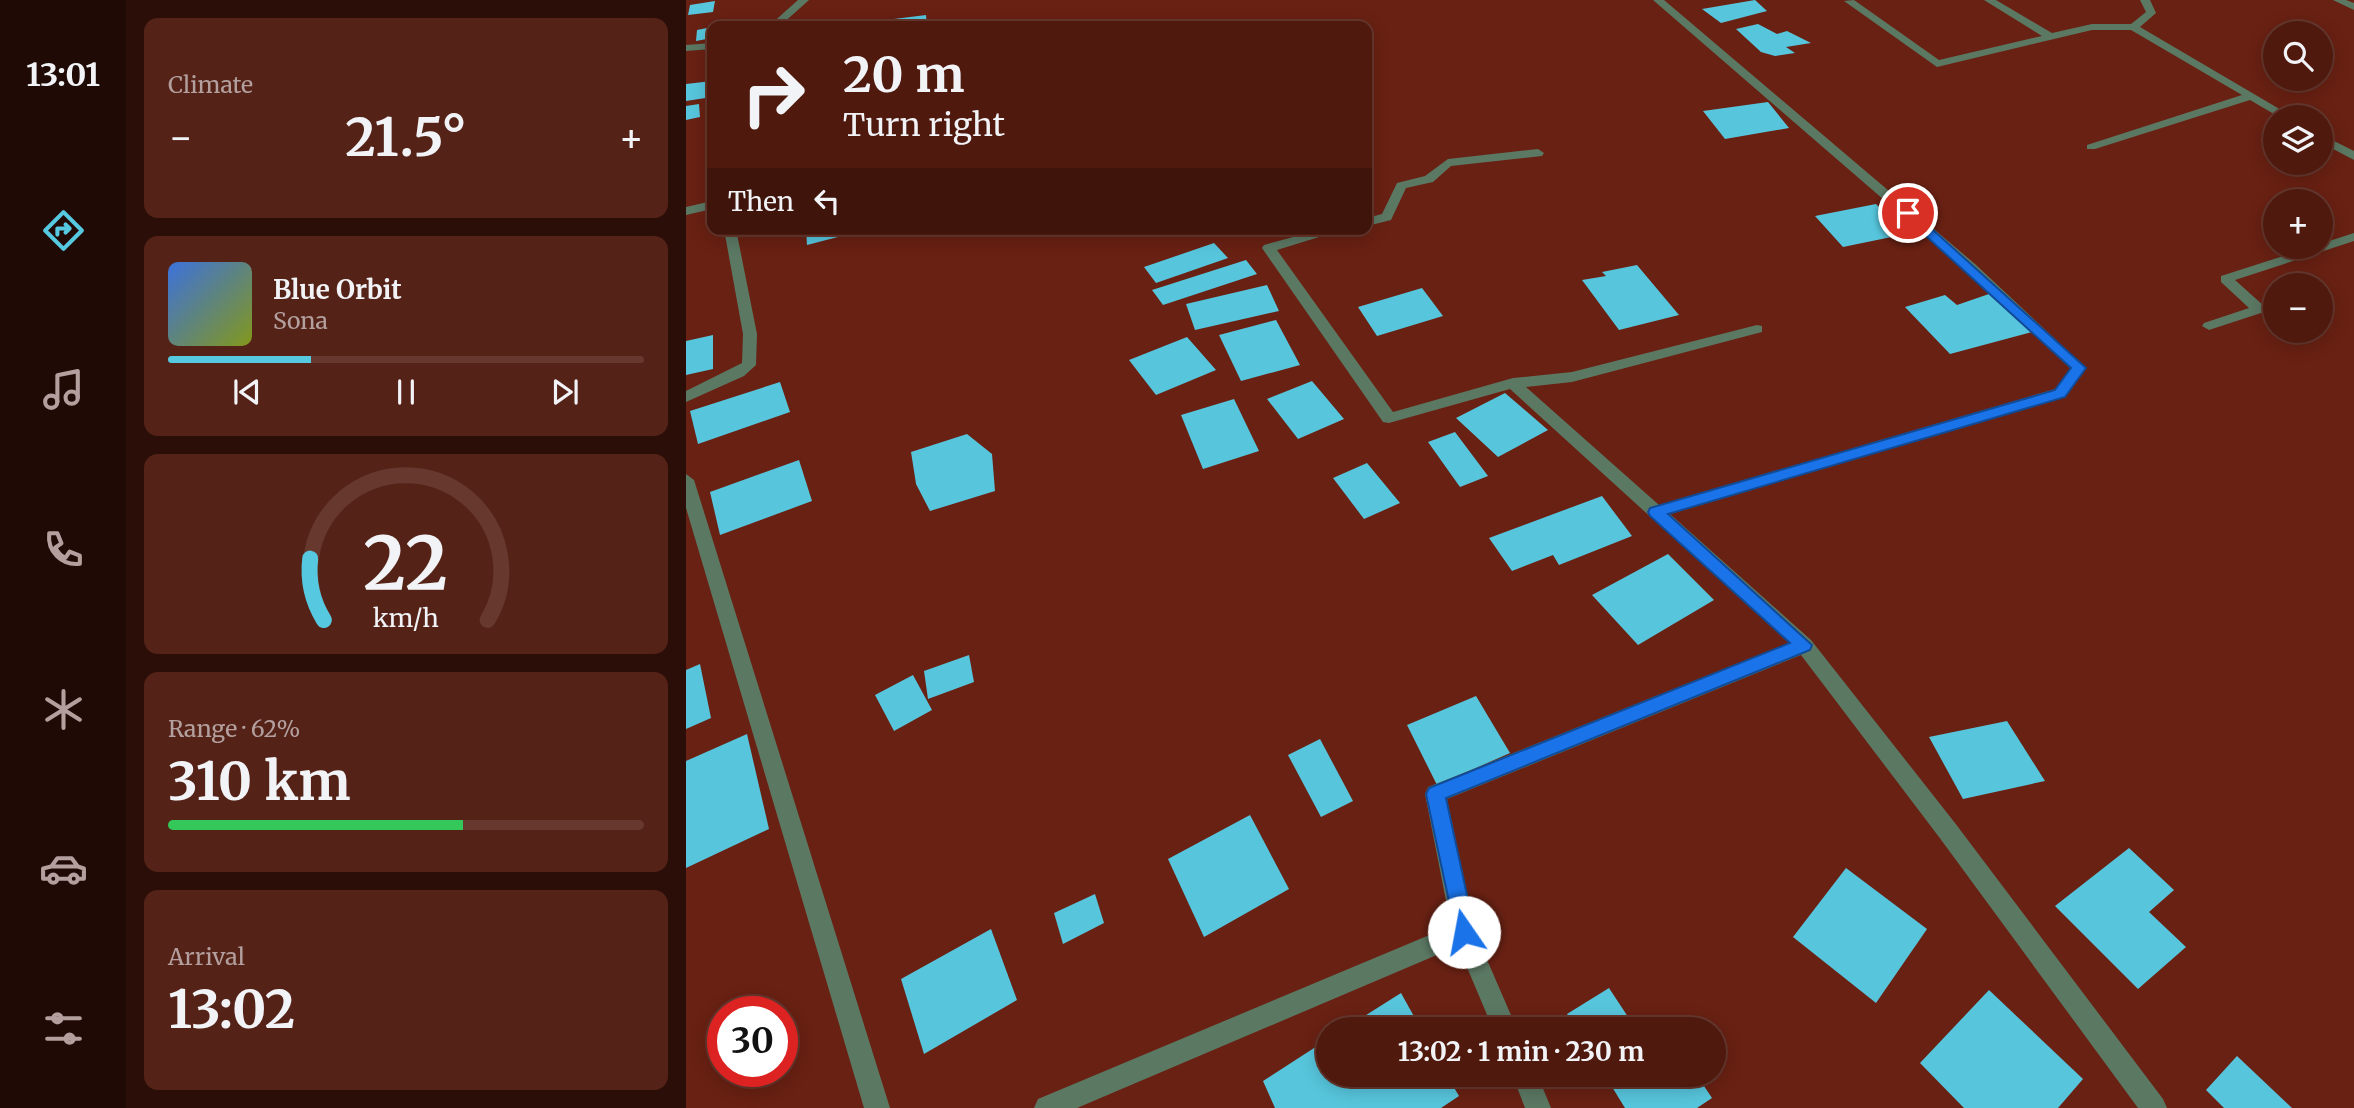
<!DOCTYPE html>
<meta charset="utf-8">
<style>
body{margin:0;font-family:Merriweather,serif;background:#552217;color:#f1f3f6;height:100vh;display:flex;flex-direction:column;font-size:26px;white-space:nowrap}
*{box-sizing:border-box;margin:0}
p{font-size:23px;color:#b3a09e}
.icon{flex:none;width:38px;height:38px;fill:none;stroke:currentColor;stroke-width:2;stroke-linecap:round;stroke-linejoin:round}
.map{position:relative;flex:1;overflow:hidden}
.sheet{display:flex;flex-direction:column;gap:18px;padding:18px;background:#2b0e08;width:560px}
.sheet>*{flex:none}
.guide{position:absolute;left:21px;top:21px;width:665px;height:214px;border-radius:14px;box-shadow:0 4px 18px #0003,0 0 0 2px #66382e;background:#4f190e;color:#f1f3f6;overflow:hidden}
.buttons{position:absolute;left:1577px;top:21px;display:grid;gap:14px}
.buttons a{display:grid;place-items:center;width:70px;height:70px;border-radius:50%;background:#4f190e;box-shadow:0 4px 18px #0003,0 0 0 2px #66382e;font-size:35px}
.speed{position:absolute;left:21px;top:996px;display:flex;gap:14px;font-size:35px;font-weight:700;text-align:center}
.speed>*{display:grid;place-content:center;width:91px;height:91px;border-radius:50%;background:#4f190e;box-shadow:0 4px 18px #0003,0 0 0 2px #66382e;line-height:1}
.speed .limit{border:10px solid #d22;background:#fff;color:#111}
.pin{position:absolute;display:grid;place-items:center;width:60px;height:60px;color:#fff;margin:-30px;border:4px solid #fff;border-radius:50%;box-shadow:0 2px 7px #0007}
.me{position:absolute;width:77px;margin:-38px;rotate:348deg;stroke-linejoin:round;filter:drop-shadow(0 0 5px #0008)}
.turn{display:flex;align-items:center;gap:24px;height:147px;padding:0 21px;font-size:32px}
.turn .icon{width:91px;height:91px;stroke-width:2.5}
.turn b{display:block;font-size:49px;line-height:60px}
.then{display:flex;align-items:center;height:66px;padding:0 21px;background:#0003;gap:14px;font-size:26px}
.big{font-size:52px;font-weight:700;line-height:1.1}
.sheet .tile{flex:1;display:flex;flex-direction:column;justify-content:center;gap:10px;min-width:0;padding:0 24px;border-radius:14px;background:#552217}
.sheet .dial{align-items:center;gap:0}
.dial svg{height:182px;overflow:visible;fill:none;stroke:#66382e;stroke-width:7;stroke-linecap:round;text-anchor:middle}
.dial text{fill:#f1f3f6;stroke:none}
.song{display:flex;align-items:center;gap:21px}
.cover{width:84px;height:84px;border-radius:10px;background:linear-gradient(135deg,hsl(220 70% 55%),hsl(70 70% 35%))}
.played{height:7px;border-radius:4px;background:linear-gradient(90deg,#56c9e1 30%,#66382e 30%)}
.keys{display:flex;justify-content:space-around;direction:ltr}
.heat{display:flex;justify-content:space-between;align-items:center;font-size:38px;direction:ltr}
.charge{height:10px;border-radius:5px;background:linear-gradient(90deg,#34c759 62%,#66382e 0)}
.trip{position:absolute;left:630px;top:1017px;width:410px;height:70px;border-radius:35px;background:#4f190e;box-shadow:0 4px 18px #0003,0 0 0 2px #66382e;font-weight:700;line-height:70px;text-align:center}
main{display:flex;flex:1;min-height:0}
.menu{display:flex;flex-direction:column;width:126px;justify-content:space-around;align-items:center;background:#200a06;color:#b3a09e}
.menu .icon{width:49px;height:49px}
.menu .current{color:#56c9e1}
.menu b{font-size:32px;color:#f1f3f6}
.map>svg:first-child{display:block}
.building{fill:#57c6dd}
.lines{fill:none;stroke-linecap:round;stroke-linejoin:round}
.minor{fill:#5b7863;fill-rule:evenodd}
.route{fill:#1a73e8;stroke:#114b97;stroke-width:2}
</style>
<main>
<nav class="menu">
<b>13:01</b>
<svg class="icon current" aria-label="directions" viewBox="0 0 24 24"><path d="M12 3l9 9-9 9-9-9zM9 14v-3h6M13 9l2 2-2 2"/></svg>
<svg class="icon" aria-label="music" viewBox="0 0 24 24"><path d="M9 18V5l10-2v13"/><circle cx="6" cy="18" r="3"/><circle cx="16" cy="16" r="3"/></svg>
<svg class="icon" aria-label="phone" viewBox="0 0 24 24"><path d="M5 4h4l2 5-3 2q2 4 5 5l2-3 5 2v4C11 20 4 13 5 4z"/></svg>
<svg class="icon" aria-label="climate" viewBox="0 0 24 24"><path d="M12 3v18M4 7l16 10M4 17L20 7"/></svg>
<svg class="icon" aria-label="car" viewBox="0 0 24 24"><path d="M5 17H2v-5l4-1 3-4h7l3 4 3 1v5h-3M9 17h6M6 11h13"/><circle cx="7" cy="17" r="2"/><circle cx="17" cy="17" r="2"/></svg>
<svg class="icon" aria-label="filters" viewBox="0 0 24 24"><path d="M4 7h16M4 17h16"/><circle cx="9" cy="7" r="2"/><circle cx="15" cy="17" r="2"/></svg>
</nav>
<section class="sheet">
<div class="tile"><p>Climate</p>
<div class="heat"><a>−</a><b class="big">21.5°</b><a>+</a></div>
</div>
<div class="tile">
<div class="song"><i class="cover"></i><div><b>Blue Orbit</b><p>Sona</p></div></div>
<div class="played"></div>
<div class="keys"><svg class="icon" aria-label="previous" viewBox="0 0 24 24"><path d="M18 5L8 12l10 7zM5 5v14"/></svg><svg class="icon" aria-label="pause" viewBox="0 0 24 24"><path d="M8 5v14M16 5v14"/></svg><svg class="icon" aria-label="next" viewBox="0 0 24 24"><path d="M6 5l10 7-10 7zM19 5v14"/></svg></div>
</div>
<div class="tile dial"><svg viewBox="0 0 100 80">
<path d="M14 69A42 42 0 1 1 86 69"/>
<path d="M14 69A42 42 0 0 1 8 42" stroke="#56c9e1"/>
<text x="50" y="56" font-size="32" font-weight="700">22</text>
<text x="50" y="72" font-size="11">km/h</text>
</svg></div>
<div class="tile"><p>Range · 62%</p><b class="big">310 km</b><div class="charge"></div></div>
<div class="tile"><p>Arrival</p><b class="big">13:02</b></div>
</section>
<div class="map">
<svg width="1668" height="1108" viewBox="0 0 1668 1108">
<rect width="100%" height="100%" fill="#692113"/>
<g class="building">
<polygon points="1069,0 1081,11 1035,23 1016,9"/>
<polygon points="29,1 27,12 2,15 4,5"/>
<polygon points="240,15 241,26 200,26 200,20"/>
<polygon points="1072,24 1091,34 1101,31 1125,43 1100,47 1109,53 1089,56 1075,52 1050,29"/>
<polygon points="26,27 26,38 10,41 11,30"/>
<polygon points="26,81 26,97 0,101 0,84"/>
<polygon points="1082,102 1103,128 1039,139 1017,111"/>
<polygon points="13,104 14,117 0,120 0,106"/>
<polygon points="1190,204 1220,234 1157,247 1129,216"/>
<polygon points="120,229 179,229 179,230 121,245"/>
<polygon points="528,243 542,258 470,283 458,267"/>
<polygon points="560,260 571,274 477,305 466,290"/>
<polygon points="951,265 993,315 933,330 896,280 920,276 916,272"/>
<polygon points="581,285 593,311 509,330 500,304"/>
<polygon points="736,288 757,316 691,336 672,307"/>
<polygon points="1303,294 1346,332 1264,354 1219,307 1259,295 1271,305"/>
<polygon points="590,320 614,365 555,381 533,335"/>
<polygon points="27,335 27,369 0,375 0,341"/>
<polygon points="501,337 530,370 470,395 443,360"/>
<polygon points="626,381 658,419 612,439 581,399"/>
<polygon points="94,382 104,412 12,444 4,411"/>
<polygon points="819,393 862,430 812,457 770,418"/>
<polygon points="548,399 573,451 517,469 495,415"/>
<polygon points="769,432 802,476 774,487 742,442"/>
<polygon points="281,434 306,454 309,491 244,511 230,484 225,452"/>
<polygon points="113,460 126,501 34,535 24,492"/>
<polygon points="681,463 714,503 678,519 647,478"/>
<polygon points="916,496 946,536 873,565 867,555 826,571 803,538"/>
<polygon points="982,554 1028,600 952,645 906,595"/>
<polygon points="283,655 288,682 242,699 238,671"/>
<polygon points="14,664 25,718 0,729 0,670"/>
<polygon points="227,675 246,710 208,731 189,695"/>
<polygon points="790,696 824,753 751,785 721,725"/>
<polygon points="1321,721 1359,781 1277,799 1243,737"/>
<polygon points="61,734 83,829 0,868 0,761"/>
<polygon points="634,739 667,801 635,817 602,755"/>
<polygon points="564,815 603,889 518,937 482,859"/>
<polygon points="1443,848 1488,890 1463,912 1500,947 1452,989 1369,906"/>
<polygon points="1160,868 1241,929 1190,1003 1107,937"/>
<polygon points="409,894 418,923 377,944 368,913"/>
<polygon points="305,929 331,1000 238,1054 215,979"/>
<polygon points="923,988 950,1029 890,1029 881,1014"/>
<polygon points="1303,990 1397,1079 1372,1108 1278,1108 1234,1063"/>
<polygon points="715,993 735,1029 658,1029"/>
<polygon points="642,1039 642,1074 760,1074 773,1096 755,1108 589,1108 577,1081"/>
<polygon points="1551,1056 1606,1108 1538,1108 1520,1090"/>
<polygon points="918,1074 1010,1074 1026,1098 1011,1108 939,1108"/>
</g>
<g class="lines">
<g class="minor">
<polygon points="112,0 123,0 94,26 83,26"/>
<polygon points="967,0 978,0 1289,264 1400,368 1379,397 984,514 1125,640 1269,823 1477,1099 1481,1108 1452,1108 1253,837 1115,655 761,799 789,932 831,1029 807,1029 772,946 391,1108 348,1108 352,1099 765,926 739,794 742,787 1103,643 824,389 703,423 697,422 576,248 578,245 637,229 659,229 591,250 707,412 827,378 886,372 1071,325 1076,326 1076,332 886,382 840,387 973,505 1369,389 1385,369 1279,270"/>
<polygon points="1168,0 1253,60 1356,36 1298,0 1310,0 1366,33 1406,24 1445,24 1460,12 1454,0 1464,0 1470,13 1454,27 1607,117 1593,117 1564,100 1409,149 1401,149 1401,145 1556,95 1445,30 1406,30 1251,67 1158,1"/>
<polygon points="1647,0 1660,0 1668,3 1668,10"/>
<polygon points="26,43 26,49 0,51 0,45"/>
<polygon points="1634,134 1668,151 1668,160 1634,142"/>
<polygon points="852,149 858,153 856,156 765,166 747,182 720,188 705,220 681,226 681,218 696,214 711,183 739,176 762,159"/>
<polygon points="26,201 26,209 0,215 0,207"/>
<polygon points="38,229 50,229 71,334 70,365 58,376 0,402 0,391 56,363 57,334"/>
<polygon points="1668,233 1668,241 1549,280 1578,306 1578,312 1523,330 1516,326 1518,323 1563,308 1535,282 1535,276 1625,247 1634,247 1634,244"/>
<polygon points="0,474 8,480 204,1108 178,1108 0,508"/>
<polygon points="826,1074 851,1074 865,1108 839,1108"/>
</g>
</g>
<polygon class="route" points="1218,211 1226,211 1400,368 1379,397 982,514 1126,645 1124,650 760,798 789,932 786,939 778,942 771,939 740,794 743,788 1104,643 964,516 962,512 964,508 1369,390 1385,368 1218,216"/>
</svg>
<div class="buttons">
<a><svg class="icon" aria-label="search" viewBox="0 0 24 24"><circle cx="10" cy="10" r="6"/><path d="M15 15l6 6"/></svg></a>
<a><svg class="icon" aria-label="layers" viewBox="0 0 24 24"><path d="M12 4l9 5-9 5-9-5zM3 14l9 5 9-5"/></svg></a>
<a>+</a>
<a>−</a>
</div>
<div class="speed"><div class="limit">30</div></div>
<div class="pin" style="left:1222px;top:213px;background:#d93025"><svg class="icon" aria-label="arrive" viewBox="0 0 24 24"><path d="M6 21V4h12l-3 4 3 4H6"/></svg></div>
<svg class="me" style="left:778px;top:932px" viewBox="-20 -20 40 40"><circle r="19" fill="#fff"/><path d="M0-13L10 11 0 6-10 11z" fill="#1a73e8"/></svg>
<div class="trip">13:02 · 1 min · 230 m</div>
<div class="guide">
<div class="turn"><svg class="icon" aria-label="right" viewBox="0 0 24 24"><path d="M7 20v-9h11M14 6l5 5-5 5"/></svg><div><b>20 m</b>Turn right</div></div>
<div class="then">Then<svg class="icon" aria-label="left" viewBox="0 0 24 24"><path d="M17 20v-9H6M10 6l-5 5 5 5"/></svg></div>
</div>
</div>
</main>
